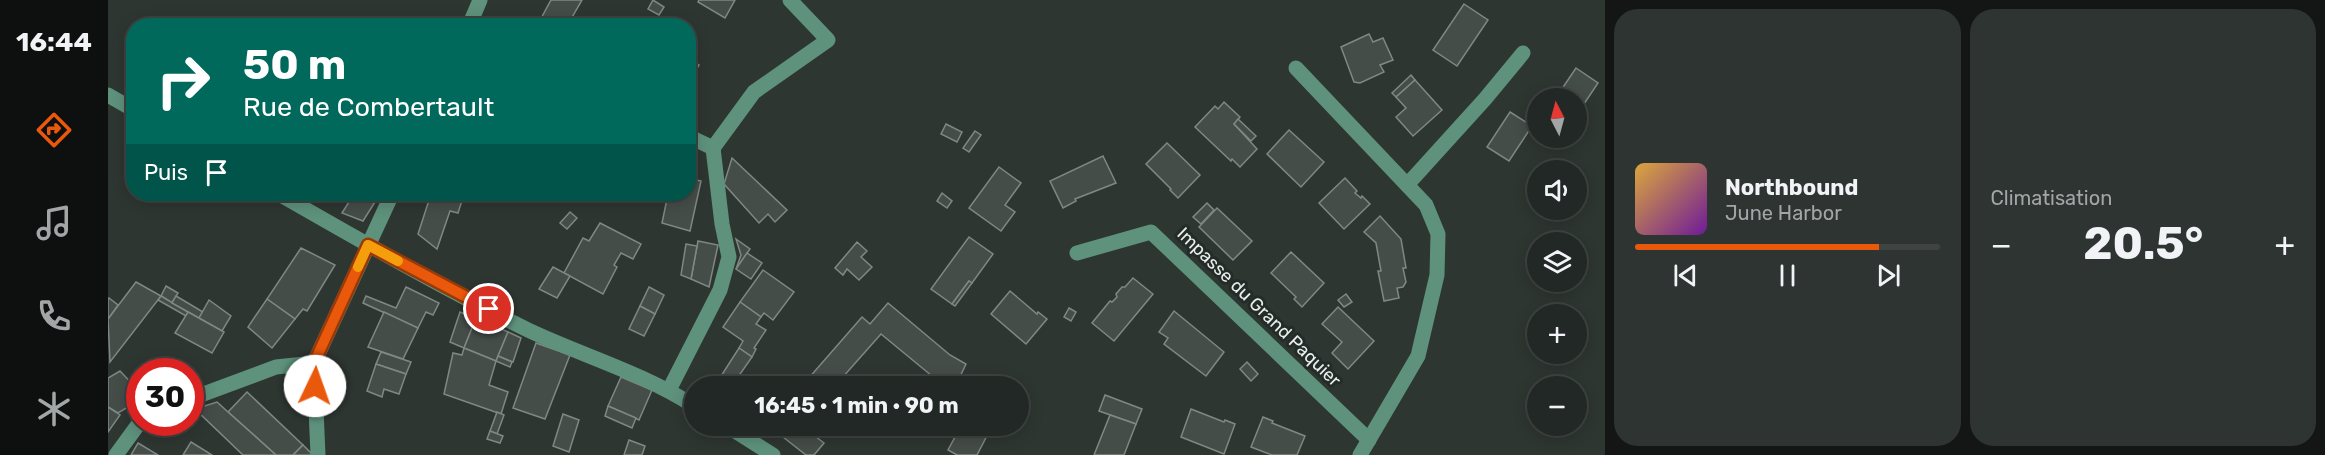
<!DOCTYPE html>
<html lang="fr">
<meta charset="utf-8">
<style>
body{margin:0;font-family:Rubik,sans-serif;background:#2e3432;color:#f1f3f6;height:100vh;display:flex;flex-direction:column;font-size:22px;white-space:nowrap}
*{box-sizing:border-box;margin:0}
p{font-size:20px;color:#a2a6a7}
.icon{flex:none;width:33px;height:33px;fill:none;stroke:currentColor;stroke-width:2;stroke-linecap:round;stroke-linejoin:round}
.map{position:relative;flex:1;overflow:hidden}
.drawer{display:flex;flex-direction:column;gap:9px;padding:9px;background:#131615;width:720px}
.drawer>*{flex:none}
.guide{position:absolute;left:18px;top:18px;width:570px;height:183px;border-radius:24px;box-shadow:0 3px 15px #0003,0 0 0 2px #3f4443;background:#00695c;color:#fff;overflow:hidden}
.needle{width:39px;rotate:354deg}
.buttons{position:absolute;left:1419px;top:88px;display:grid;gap:12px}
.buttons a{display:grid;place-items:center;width:60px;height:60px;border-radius:50%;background:#222826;box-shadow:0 3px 15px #0003,0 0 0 2px #3f4443;font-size:30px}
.speed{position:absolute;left:18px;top:358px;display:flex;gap:12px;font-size:30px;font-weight:700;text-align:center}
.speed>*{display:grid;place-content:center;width:78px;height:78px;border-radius:50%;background:#222826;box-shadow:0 3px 15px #0003,0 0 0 2px #3f4443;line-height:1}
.speed .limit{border:9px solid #d22;background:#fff;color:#111}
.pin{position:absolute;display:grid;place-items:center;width:51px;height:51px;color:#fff;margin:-26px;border:3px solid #fff;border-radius:50%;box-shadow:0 2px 6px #0007}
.me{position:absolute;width:66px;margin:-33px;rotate:3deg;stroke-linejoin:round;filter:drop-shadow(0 0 4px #0008)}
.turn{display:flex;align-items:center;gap:21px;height:126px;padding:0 18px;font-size:27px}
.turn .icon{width:78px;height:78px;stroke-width:2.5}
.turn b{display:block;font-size:42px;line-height:51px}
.then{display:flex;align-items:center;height:57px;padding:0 18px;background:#0003;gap:12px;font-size:22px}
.big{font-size:45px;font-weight:700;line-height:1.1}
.drawer .widget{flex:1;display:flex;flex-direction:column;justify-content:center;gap:9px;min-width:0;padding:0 21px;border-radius:24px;background:#2e3432}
.song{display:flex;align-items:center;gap:18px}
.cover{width:72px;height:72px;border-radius:9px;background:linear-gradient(135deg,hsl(40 70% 55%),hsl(280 70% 35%))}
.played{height:6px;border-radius:3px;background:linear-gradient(90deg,#ea580c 80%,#3f4443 80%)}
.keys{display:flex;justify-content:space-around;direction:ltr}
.heat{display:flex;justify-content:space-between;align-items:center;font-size:33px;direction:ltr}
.drawer .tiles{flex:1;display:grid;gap:9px;grid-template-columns:repeat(2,1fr)}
.trip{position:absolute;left:576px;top:376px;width:345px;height:60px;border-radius:30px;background:#222826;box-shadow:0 3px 15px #0003,0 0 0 2px #3f4443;font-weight:700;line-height:60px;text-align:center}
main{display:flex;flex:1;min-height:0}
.tab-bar{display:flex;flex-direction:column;width:108px;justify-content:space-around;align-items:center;background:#0e100f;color:#a2a6a7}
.tab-bar .icon{width:42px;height:42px}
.tab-bar .current{color:#ea580c}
.tab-bar b{font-size:27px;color:#f1f3f6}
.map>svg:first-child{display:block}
.building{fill:#454d49;stroke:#7f8884;stroke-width:1.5}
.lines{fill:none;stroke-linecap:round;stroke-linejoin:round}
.minor{stroke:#5e927c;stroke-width:15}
.route-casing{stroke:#983908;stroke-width:15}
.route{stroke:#ea580c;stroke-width:10}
.slow{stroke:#f59e0b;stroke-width:10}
.labels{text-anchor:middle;stroke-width:6;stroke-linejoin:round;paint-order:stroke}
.street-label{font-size:18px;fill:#eaefed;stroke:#242c29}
</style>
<main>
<nav class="tab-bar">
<b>16:44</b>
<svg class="icon current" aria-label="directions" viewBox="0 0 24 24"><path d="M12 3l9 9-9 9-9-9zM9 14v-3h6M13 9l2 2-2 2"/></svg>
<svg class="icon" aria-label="music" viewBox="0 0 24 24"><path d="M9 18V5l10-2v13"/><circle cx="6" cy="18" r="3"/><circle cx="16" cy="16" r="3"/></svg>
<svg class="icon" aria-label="phone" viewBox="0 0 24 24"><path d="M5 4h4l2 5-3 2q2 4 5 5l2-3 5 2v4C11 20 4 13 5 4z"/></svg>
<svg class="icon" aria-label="climate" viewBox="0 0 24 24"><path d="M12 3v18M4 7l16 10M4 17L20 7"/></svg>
</nav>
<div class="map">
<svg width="1497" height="455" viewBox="0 0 1497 455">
<rect width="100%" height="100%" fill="#2e3632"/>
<g class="building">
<polygon points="443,0 474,0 459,26 433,26 430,24"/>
<polygon points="545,0 556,7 551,15 540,9"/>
<polygon points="591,0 627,0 617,18 590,2"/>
<polygon points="1356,4 1380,20 1349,66 1325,50"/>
<polygon points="1261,34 1265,42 1275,38 1285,60 1272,65 1276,72 1252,83 1246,82 1233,47"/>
<polygon points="580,58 591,65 584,77 580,74"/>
<polygon points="1468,68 1490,83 1468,116 1468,99 1447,99"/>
<polygon points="1303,75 1307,80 1288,97 1284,93"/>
<polygon points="1307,80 1334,110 1305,136 1288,117 1298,108 1288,97"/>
<polygon points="1116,102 1132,117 1126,124 1149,149 1132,167 1124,159 1123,161 1087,127 1107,106 1110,109"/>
<polygon points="1402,112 1424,126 1401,161 1379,147"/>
<polygon points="1130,119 1148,136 1143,141 1126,124"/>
<polygon points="838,124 854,132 849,142 833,134"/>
<polygon points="1181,130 1216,162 1193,187 1159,154"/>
<polygon points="867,131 873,135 861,152 855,148"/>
<polygon points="1059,143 1092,175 1070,198 1062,190 1063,189 1038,164"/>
<polygon points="995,156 1008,183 967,199 968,201 955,208 942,181"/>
<polygon points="624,158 679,210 667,222 660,214 651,223 616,184"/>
<polygon points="891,167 913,183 897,205 907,212 893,231 861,208"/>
<polygon points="580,178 593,181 582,231 554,223 560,194 580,194"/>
<polygon points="1237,178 1249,191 1247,193 1253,198 1254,196 1262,204 1236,229 1211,203"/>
<polygon points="834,193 844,201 839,208 829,201"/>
<polygon points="246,194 272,194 255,221 234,213"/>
<polygon points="323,194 356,194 350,213 342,211 329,249 310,234"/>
<polygon points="1099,203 1106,210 1093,224 1085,217"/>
<polygon points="1109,208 1144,241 1125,260 1091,227"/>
<polygon points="462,212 469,218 459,229 452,223"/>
<polygon points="1272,216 1293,239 1298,268 1295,268 1298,282 1295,287 1289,288 1291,298 1276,301 1270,271 1273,271 1268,243 1256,232"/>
<polygon points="492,223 533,244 525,259 513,253 506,265 509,267 495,294 456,273 475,238 481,241"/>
<polygon points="861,237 885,254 864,283 861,281 844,304 823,289"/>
<polygon points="628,239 642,249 628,269 633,255"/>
<polygon points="590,241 610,245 601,287 583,279"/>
<polygon points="749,242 759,251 753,257 764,267 751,280 739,269 735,275 727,268"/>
<polygon points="578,244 589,246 583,279 573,275"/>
<polygon points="193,248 227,265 199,311 195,309 187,319 159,299"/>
<polygon points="1183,252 1216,283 1194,307 1186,299 1188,297 1163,273"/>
<polygon points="639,253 654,263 643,279 628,269"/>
<polygon points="445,267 462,276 449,298 431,289"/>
<polygon points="655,270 686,292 665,320 656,313 653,317 632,302"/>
<polygon points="1025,278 1045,294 1006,341 984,323 1002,301 1004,302 1009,297 1008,294 1014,287 1017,287"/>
<polygon points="861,281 864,283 847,306 844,304"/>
<polygon points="28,282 53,296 2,362 0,319"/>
<polygon points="58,286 70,293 64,303 53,296"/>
<polygon points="298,287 331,303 325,315 318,312 310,328 255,303 258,296 288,308"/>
<polygon points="541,287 556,295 547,314 532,306"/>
<polygon points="902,291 929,314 930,312 939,319 918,344 883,314"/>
<polygon points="1238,294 1244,302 1236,307 1230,300"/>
<polygon points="53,296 80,312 78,316 50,300"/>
<polygon points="68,296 95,312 91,318 64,303"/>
<polygon points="1,298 10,305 0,319 0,300"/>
<polygon points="159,299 187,319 164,348 140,327"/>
<polygon points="101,300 123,316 114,331 91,318"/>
<polygon points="632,302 653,317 648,324 658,330 646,348 648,349 644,357 631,348 635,341 615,327"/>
<polygon points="780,303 842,355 858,364 847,387 839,387 830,381 773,334 726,387 693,387 754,317 762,324"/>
<polygon points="532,306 547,314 536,336 521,329"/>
<polygon points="1230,307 1266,341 1240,369 1224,353 1234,342 1214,324"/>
<polygon points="961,308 968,312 963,321 956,317"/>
<polygon points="1066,311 1116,352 1098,376 1056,344 1060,338 1051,332"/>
<polygon points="80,312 116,332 104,353 67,333"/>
<polygon points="276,312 310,328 295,359 260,347"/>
<polygon points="352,312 368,318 356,348 342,342"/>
<polygon points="368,318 400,332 388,361 356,348"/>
<polygon points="400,332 413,338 405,362 390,356"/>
<polygon points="428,343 462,355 437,419 405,408"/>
<polygon points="356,348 388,361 381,385 400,392 393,414 336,394 345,353 354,355"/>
<polygon points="631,348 644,357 623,387 606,387"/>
<polygon points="273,352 303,362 298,374 268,364"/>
<polygon points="390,356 404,362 402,367 388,361"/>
<polygon points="1139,362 1150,374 1143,381 1132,369"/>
<polygon points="268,364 298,374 291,394 276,389 274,397 259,391"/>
<polygon points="12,371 32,392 32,400 10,413 0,407 0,378"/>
<polygon points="513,377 544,390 531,420 500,406"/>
<polygon points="139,392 195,445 185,455 168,455 120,412"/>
<polygon points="997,395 1034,409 1028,424 991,411"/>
<polygon points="109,402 120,412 168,455 135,455 87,409"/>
<polygon points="500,406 528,418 524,428 497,416"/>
<polygon points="0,407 12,415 0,432"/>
<polygon points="1083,409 1116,422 1117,420 1127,424 1116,454 1073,437"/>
<polygon points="389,412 396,415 389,434 382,431"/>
<polygon points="455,414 471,420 461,452 445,446"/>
<polygon points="1002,415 1028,424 1016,455 986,455"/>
<polygon points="1155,417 1165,421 1164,423 1197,436 1189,455 1164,455 1143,447"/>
<polygon points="661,426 694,426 716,443 706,455 698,455"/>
<polygon points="853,426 884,426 869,455 849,455 840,450"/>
<polygon points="382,431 395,436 392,443 379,439"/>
<polygon points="521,440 537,446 534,455 516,455"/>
<polygon points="83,442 104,455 75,455"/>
<polygon points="30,443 50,455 23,455"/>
<polygon points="195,445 205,455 185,455"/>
</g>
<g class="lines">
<g class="minor">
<polyline points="361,26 372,0"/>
<polyline points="1188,68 1318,205 1330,234 1329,275 1310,356 1252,455"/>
<polyline points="0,95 26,110"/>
<polyline points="605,148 646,92 720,40 682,0"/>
<polyline points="1299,185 1377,99 1415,53"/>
<path d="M171,194C253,241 335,288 420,330C475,356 535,373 586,406"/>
<polyline points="969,253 1043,232 1261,440"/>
<polyline points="561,390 612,290 621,257 614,224 605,148 580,136"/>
<polyline points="82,399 168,367 206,363"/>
<polyline points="619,426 665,455"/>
<polyline points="8,455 32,422"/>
<polyline points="210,455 206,363 284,194"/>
</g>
</g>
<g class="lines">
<g class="route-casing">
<polyline id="route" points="207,386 206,363 260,245 381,309"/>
</g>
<use href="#route" class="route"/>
<polyline class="slow" points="250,267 260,245 290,261"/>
</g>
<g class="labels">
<g class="street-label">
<text transform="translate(1151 307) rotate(44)" y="6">Impasse du Grand Paquier</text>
</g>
</g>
</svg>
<div class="buttons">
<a><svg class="needle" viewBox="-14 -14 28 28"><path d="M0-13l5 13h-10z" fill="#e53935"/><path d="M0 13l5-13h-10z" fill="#a2a6a7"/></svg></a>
<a><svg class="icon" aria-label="sound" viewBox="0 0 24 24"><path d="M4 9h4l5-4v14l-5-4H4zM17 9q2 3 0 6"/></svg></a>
<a><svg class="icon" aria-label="layers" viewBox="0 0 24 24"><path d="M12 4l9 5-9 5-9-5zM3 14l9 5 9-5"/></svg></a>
<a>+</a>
<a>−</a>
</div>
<div class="speed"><div class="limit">30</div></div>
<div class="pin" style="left:381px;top:309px;background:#d93025"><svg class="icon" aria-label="arrive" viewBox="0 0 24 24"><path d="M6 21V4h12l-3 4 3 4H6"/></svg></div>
<svg class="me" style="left:207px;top:386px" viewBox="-20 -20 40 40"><circle r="19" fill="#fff"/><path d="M0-13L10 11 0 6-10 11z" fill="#ea580c"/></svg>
<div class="trip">16:45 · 1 min · 90 m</div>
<div class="guide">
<div class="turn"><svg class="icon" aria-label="right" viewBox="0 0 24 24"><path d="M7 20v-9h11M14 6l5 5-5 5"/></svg><div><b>50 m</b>Rue de Combertault</div></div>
<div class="then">Puis<svg class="icon" aria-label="arrive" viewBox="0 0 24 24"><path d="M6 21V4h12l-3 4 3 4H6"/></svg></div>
</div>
</div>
<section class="drawer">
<div class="tiles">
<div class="widget">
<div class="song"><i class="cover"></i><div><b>Northbound</b><p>June Harbor</p></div></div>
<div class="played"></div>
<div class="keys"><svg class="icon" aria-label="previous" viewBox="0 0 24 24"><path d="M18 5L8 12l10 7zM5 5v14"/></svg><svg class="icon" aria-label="pause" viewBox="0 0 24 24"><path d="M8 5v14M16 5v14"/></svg><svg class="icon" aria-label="next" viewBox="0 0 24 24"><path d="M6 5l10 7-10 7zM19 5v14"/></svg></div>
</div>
<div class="widget"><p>Climatisation</p>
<div class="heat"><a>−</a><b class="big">20.5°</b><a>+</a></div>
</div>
</div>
</section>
</main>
